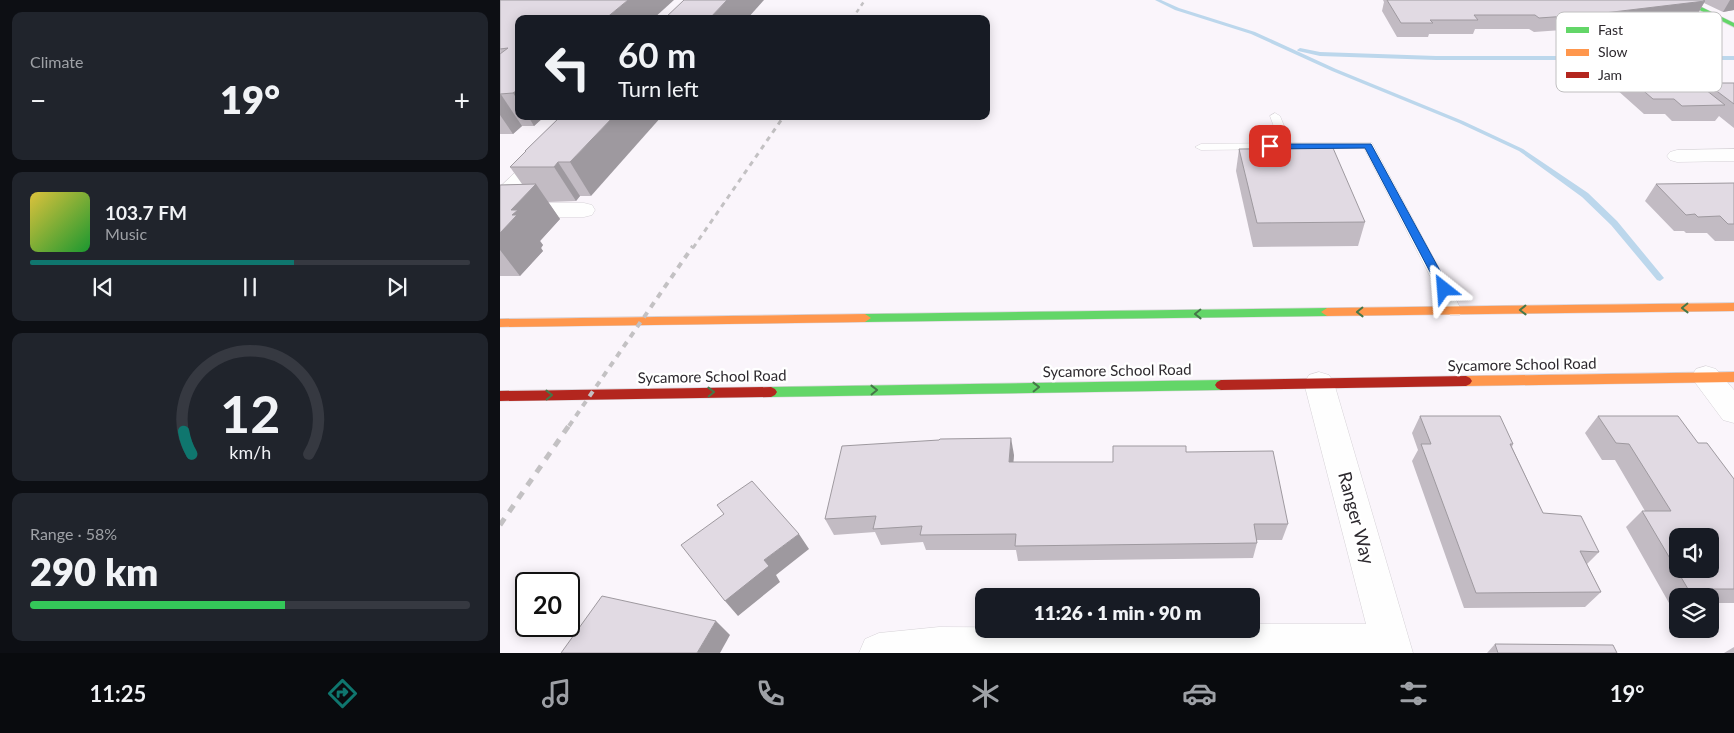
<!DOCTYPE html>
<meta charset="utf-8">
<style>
body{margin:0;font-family:Lato,sans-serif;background:#20242c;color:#f1f3f6;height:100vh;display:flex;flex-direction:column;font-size:19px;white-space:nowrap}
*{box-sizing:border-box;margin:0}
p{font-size:16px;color:#9ea1a6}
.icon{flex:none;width:28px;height:28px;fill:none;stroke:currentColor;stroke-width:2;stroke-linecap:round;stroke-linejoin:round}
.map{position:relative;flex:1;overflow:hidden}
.drawer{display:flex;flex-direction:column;gap:12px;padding:12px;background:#0d0f14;width:500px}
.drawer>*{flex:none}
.top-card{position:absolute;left:15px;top:15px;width:475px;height:105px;border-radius:10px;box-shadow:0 2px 12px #0003;background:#171b24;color:#f1f3f6;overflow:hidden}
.fabs{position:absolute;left:1169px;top:528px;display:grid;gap:10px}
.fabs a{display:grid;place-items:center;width:50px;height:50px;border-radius:10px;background:#171b24;box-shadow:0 2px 12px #0003;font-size:25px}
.speed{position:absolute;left:15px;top:572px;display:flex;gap:10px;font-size:25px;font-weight:700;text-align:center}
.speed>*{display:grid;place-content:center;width:65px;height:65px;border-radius:50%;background:#171b24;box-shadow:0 2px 12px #0003;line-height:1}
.speed .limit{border:2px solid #111;border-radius:8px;background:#fff;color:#111}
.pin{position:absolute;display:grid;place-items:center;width:42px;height:42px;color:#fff;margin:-21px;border-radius:10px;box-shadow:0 2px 8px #0006}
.me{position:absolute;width:55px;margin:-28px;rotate:332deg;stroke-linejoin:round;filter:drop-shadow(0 0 4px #0008)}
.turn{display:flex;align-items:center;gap:18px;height:105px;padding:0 20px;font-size:22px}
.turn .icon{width:65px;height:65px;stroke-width:2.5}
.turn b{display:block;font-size:35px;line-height:42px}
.big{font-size:38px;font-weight:800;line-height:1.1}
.drawer .tile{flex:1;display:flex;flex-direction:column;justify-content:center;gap:8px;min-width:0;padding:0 18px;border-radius:10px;background:#20242c}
.drawer .dial{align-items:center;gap:0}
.dial svg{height:130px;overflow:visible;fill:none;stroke:#363941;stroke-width:7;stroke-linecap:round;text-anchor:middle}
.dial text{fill:#f1f3f6;stroke:none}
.song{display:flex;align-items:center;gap:15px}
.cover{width:60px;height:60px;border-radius:8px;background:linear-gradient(135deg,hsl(50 70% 55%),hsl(130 70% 35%))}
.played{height:5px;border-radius:2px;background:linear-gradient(90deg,#0f766e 60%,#363941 60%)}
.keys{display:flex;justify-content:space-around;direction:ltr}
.heat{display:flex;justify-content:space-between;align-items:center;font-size:28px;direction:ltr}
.charge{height:8px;border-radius:4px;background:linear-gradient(90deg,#34c759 58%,#363941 0)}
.trip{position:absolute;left:475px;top:588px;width:285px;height:50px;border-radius:10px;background:#171b24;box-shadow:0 2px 12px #0003;font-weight:800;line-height:50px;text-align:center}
.dock{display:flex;height:80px;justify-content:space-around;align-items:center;background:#090b0e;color:#9ea1a6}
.dock .icon{width:35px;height:35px}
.dock .current{color:#0f766e}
.dock b{font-size:22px;color:#f1f3f6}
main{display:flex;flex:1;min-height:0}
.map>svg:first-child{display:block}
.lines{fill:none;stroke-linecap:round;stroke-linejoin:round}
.stream{fill:#bcd7ec;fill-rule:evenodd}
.lane-casing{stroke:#d6d2d7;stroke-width:1}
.street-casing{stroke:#d6d2d7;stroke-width:1}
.fast-casing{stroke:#d6d2d7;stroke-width:1}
.slow-casing{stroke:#d6d2d7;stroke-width:1}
.jam-casing{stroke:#d6d2d7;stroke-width:1}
.lane{fill:#fefefe;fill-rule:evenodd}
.street{fill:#fefefe;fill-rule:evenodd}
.fast{fill:#63d668;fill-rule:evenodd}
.slow{fill:#ff974d;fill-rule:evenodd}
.jam{fill:#b3261e;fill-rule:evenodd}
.rail-far3{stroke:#c3c1c3;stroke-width:2.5;stroke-dasharray:4 4;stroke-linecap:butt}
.rail-far2{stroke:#c3c1c3;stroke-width:3;stroke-dasharray:5 5;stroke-linecap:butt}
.rail-far1{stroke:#c3c1c3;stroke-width:4;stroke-dasharray:6 6;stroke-linecap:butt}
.rail{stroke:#c3c1c3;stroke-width:5;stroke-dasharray:8 8;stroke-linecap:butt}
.wall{fill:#c2bbc3}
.shaded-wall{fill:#9e999f}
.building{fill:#e1dae3;stroke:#9e999f;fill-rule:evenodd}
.oneway{stroke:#457748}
.route{fill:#1a73e8;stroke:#114b97}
.labels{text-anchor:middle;stroke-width:5;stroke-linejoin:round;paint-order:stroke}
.street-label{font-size:15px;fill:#2d292e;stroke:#fff}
.near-street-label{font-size:18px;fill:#2d292e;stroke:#fff}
.key{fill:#fff;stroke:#c0bfc0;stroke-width:1}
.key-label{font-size:14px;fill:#2d292e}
</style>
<main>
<section class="drawer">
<div class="tile"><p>Climate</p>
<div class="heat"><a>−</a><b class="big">19°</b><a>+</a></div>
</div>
<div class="tile">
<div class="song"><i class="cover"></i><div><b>103.7 FM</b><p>Music</p></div></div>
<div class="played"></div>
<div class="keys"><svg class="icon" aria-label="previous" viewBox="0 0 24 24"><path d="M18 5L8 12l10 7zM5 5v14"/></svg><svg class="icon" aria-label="pause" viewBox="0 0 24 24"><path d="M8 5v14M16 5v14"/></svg><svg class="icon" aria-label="next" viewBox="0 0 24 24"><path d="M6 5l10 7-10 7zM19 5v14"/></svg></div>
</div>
<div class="tile dial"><svg viewBox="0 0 100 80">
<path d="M14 69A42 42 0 1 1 86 69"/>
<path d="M14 69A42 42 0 0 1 9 55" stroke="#0f766e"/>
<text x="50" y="56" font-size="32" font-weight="700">12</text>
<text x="50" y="72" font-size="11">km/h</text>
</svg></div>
<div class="tile"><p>Range · 58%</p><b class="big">290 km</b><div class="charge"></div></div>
</section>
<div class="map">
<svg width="1234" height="653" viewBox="0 0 1234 653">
<rect width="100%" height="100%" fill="#faf5fb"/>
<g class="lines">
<g class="stream">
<polygon points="655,0 661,0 679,8 755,32 836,69 963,121 1023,149 1088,193 1117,221 1164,278 1160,281 1157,280 1111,225 1082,197 1019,151 959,123 832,71 751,34 675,10"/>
<polygon points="800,48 820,52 936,56 1234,56 1234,60 936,60 820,56 798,51 797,50"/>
</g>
<g class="lane-casing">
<polygon id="lane" points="775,113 780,116 791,143 872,143 962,311 960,315 950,315 948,311 864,148 701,150 695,147 701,144 780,143 770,116"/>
</g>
<g class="street-casing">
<g id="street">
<polygon points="74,116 95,116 8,205 0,207 0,187"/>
<polygon points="1234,149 1234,161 1177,162 1170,160 1167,156 1170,152 1177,150"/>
<polygon points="16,203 84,203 92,205 95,210 92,215 84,217 16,217 8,215 5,210 8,205"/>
<polygon points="1206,366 1216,369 1234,390 1234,423 1223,420 1191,377 1196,369"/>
<polygon points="819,372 829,375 834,383 913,653 359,653 365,639 379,633 439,627 751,629 751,624 866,624 804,383 809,375"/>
</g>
</g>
<g class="fast-casing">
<g id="fast">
<polygon points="1179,0 1187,0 1234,23 1234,27"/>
<polygon points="827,308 833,312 827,316 365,322 359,318 365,314"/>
<polygon points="721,380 725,382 727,385 725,388 721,390 271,397 267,395 265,392 267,389 271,387"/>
</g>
</g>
<g class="slow-casing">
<g id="slow">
<polygon points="1234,303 1234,311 827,316 821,312 827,308"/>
<polygon points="365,314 371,318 365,322 0,327 0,319"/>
<polygon points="1234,372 1234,382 966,386 962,384 960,381 962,378 966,376"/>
</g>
</g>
<g class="jam-casing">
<g id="jam">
<polygon points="966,376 970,378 972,381 970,384 966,386 721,390 717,388 715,385 717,382 721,380"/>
<polygon points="271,387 275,389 277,392 275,395 271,397 0,401 0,391"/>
</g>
</g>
<use href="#lane" class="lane"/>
<use href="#street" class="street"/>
<use href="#fast" class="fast"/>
<use href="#slow" class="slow"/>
<use href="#jam" class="jam"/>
<polyline class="rail-far3" points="352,19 365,0"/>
<polyline class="rail-far2" points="193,248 284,116"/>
<polyline class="rail-far1" points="69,426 193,246"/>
<polyline class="rail" points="0,525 70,424"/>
</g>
<g class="wall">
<polygon points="0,0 19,19 19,116 45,116 34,126 22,126 13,134 0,134"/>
<polygon points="883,0 1234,0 1234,10 1223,12 1204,3 1197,15 1090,28 1034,32 1029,29 975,29 973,34 929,34 928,37 897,37 882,11 884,2"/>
<polygon points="1142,71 1203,87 1206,83 1234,83 1234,128 1219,116 1215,121 1172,121 1165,114 1144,114 1116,89 1124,74 1140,74"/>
<polygon points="61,116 91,196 80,196 76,201 48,202 60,219 40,241 43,245 41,248 43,251 20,276 0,276 0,185 22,184 10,167 25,152 25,151"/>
<polygon points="739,149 865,222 858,246 753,247 736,171"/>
<polygon points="1234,183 1234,241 1215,241 1207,233 1186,233 1184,231 1174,231 1145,201 1156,184"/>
<polygon points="920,416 1013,444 1012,447 1043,513 1099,552 1087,564 1101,592 1085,607 964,608 912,461 918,450 912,433"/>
<polygon points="1098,416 1198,443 1234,479 1234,603 1210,603 1210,596 1178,596 1178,603 1169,603 1126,527 1142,511 1145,511 1115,460 1102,460 1085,433"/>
<polygon points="686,452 788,524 782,540 757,540 757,543 753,558 518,561 516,550 426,550 423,542 381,545 375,532 334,535 325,519 514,455 513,462 613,462"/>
<polygon points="995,644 1117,653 987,653"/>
<polygon points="1234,647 1234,653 1224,653"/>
</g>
<g class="shaded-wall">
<polygon points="128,0 174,0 153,19 105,19"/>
<polygon points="227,0 264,0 247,19 209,19"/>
<polygon points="1230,0 1234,0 1234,10 1223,12"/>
<polygon points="1205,1 1197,15 1090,28 1096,14"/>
<polygon points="19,89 19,102 13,93"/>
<polygon points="0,93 22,126 13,134 0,115"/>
<polygon points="28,116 45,116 34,126"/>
<polygon points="114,116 162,116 91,196 70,162"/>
<polygon points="58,162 80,196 76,201 54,167"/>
<polygon points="36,184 60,219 40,241 43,245 41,248 43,251 20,276 0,250 0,233 11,210"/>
<polygon points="511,438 514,455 512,479 509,462"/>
<polygon points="299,534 309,549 276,575 280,582 238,616 225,601 264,560"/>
<polygon points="216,621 230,635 220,653 197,653"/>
</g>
<g class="building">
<polygon points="0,0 128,0 105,19 19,19 19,89 13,93 0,94 0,54 8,48 0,49"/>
<polygon points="184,0 227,0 209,19 164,19"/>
<polygon points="887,0 1203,0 1205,1 1096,14 1039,18 1035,15 974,15 978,20 930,20 933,23 901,23"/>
<polygon points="1142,71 1182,71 1225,105 1182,106 1174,99 1153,99 1124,74 1145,74"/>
<polygon points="1206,83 1234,83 1234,104"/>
<polygon points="61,116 114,116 70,162 58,162 54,167 10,167 26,151 25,151"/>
<polygon points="833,148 865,222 757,223 739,149"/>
<polygon points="1234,183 1234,224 1228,224 1220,216 1198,217 1195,214 1186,215 1156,184"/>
<polygon points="36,184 11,210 18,210 12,215 17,215 0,233 0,185"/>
<polygon points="920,416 1000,416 1013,444 1010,444 1043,513 1081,516 1099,552 1080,551 1101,592 976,593 921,444 931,444"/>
<path d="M1098,416H1178L1198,443H1207L1234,479V589H1188L1142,511H1171L1129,444L1116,443ZM1178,536H1210V569H1178Z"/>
<polygon points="511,438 509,462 613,462 613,446 686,446 686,452 773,451 788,524 754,524 757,543 515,546 516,534 420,535 422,526 373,529 376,516 325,519 342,446 439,440 440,439"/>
<polygon points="252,481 299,534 264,560 269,566 225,601 181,545 224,514 217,505"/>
<polygon points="102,596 216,621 197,653 61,653"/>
<polygon points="995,644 1113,645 1117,653 998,653"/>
</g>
<defs><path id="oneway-chevron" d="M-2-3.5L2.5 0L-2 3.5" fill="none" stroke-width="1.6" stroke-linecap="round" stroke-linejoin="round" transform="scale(1.25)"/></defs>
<g class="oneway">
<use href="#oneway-chevron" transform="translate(1185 308) rotate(179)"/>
<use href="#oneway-chevron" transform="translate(1023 310) rotate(179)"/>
<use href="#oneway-chevron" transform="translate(860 312) rotate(179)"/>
<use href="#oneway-chevron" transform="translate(698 314) rotate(179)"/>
<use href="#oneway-chevron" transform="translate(536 387) rotate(-1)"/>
<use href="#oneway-chevron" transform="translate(374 390) rotate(-1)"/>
<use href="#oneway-chevron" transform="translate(211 392) rotate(-1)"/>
<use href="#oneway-chevron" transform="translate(49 395) rotate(-1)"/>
</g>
<polygon class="route" points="767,144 871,144 950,289 948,292 944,293 939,289 865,148 770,149 767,148"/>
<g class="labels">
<g class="street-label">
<text transform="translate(1022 365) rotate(-1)" y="5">Sycamore School Road</text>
<text transform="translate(617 371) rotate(-1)" y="5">Sycamore School Road</text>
<text transform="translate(212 377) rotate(-1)" y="5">Sycamore School Road</text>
</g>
<g class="near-street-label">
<text transform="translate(856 518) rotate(75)" y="6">Ranger Way</text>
</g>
</g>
<rect x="1056" y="12" width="166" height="80" rx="8" class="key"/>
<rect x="1066" y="27" width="23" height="6" fill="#63d668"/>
<rect x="1066" y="49" width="23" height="7" fill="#ff974d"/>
<rect x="1066" y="72" width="23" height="6" fill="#b3261e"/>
<g class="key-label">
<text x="1098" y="35">Fast</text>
<text x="1098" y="57">Slow</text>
<text x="1098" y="80">Jam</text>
</g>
</svg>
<div class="fabs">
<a><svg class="icon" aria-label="sound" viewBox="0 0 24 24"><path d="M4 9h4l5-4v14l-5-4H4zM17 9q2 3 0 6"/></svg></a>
<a><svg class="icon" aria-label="layers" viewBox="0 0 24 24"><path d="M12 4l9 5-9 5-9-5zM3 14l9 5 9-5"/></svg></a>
</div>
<div class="speed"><div class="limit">20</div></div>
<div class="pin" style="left:770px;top:146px;background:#d93025"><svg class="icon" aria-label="arrive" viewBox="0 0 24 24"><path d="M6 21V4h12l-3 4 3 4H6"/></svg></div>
<svg class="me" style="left:944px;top:289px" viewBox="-20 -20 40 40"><path d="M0-17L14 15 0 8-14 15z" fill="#1a73e8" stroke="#fff" stroke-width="4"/></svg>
<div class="trip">11:26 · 1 min · 90 m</div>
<div class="top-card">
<div class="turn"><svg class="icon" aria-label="left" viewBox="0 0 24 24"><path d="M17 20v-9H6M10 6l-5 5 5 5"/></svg><div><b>60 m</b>Turn left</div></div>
</div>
</div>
</main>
<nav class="dock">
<b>11:25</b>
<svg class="icon current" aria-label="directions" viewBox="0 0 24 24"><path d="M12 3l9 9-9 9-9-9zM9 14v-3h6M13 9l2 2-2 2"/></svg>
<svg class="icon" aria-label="music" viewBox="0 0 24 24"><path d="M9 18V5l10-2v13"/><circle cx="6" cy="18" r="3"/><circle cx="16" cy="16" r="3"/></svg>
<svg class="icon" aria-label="phone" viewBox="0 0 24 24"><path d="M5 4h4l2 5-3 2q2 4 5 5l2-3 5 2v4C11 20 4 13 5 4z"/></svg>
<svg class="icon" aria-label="climate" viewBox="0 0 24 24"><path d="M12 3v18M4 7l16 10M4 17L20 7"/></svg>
<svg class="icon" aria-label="car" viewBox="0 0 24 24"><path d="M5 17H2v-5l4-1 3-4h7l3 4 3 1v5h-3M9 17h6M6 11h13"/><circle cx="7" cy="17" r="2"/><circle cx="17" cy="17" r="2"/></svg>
<svg class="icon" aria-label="filters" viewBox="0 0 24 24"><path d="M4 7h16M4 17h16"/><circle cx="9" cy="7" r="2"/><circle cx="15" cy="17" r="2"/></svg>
<b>19°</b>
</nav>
